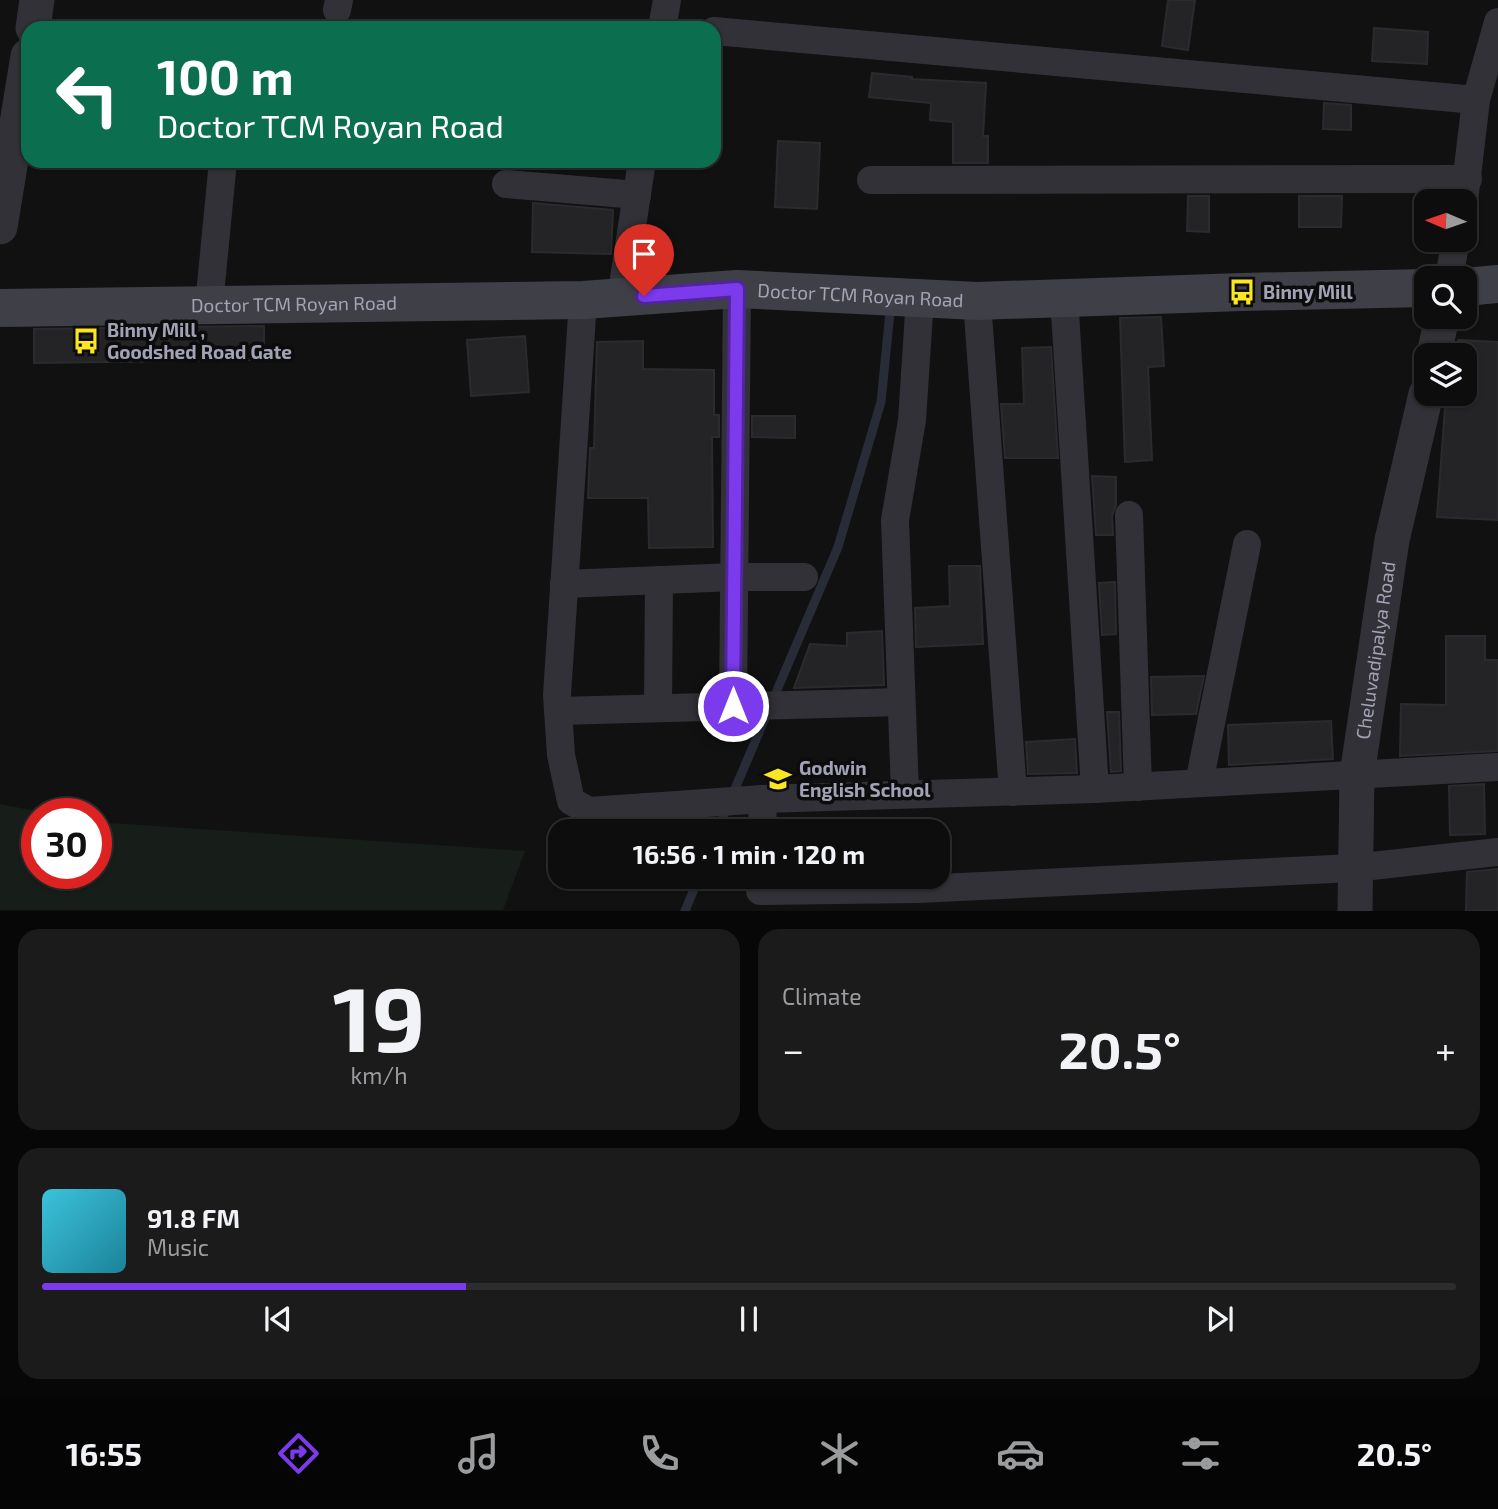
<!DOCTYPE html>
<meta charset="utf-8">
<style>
body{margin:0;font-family:"Exo 2",sans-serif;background:#1b1b1c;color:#f1f3f6;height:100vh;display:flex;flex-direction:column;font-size:26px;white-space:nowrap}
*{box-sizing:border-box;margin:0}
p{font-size:23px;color:#9a9c9e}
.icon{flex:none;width:38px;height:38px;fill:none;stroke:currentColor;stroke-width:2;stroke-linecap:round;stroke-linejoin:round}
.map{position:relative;height:911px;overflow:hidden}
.side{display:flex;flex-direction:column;gap:18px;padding:18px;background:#070708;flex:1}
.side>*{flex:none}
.top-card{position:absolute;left:21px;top:21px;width:700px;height:147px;border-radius:21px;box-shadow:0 2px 5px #0004,0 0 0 2px #2d2d2e;background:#0b6e4f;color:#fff;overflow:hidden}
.needle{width:46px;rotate:272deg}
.controls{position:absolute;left:1414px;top:189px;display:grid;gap:14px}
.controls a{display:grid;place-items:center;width:63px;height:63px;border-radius:14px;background:#0d0d0e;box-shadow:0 2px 5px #0004,0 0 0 2px #2d2d2e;font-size:35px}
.speed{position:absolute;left:21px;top:798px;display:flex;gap:14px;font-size:35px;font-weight:700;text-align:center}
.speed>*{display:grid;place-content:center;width:91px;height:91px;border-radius:50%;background:#0d0d0e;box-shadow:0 2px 5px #0004,0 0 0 2px #2d2d2e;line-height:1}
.speed .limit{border:10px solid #d22;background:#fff;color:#111}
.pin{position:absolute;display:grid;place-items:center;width:60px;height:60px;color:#fff;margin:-72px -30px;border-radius:50% 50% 50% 0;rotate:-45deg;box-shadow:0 0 7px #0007}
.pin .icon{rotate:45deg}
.me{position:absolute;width:77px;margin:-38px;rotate:0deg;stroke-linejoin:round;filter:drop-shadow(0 0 5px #0008)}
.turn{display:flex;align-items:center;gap:24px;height:147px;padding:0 21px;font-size:32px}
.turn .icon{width:91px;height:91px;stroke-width:2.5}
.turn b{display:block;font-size:49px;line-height:60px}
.big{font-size:52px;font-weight:700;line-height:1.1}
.side .card{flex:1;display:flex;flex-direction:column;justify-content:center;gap:10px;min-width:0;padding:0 24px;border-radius:21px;background:#1b1b1c}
.side .dial{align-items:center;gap:0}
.dial b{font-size:91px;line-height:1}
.song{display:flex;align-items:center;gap:21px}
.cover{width:84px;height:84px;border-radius:10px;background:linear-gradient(135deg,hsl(190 70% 55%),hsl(190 70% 35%))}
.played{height:7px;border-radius:4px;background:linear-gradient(90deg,#7c3aed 30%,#2d2d2e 30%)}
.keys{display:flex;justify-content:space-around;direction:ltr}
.heat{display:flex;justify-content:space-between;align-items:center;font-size:38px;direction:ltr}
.side .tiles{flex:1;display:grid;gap:18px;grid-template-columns:1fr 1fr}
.card:last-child{grid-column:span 2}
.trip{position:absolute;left:548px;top:819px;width:402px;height:70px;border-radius:21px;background:#0d0d0e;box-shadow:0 2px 5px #0004,0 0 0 2px #2d2d2e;font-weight:700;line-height:70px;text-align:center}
.dock{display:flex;height:112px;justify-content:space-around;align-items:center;background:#050506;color:#9a9c9e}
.dock .icon{width:49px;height:49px}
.dock .on{color:#7c3aed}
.dock b{font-size:32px;color:#f1f3f6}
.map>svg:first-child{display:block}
.green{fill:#171d19}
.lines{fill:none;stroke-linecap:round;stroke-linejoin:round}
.stream{stroke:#272c36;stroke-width:9}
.building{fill:#242426;stroke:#2b2a2e;stroke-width:2}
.minor{stroke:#323137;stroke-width:28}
.tertiary{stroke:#323137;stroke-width:35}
.secondary{stroke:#3f3f48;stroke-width:38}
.route-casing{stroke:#51269a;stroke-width:18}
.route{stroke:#7c3aed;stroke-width:12}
.labels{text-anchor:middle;stroke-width:7;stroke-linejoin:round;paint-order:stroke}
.poi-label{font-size:19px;font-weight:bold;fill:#a1a2b4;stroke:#0c0c0d;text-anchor:start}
.street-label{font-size:19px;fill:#a1a2b4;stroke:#0c0c0d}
</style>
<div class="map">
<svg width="1498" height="911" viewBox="0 0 1498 911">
<rect width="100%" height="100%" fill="#111112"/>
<polygon class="green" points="0,804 51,814 37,814 37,873 96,873 96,822 525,851 503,910 0,910"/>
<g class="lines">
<g class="stream">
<polyline points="717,831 838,547 881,402 890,312"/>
<polyline points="685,911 699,877"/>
</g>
</g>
<g class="building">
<polygon points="1168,0 1195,0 1188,50 1162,46"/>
<polygon points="1374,28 1428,32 1427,64 1372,61"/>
<polygon points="872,73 912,77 912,79 986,83 983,136 988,136 988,163 953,163 953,122 930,120 931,103 869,97"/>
<polygon points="1324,103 1351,105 1351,130 1323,129"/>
<polygon points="778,141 820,143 817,209 775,207"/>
<polygon points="1188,196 1209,196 1209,232 1187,231"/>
<polygon points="1299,196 1342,196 1341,227 1299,227"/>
<polygon points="533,203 613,210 611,254 532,252"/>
<polygon points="1161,317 1164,366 1148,367 1152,460 1125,462 1120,318"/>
<polygon points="264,326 264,360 34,363 34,329"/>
<polygon points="525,336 529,392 471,396 467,340"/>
<polygon points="1458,340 1498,342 1498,520 1437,517 1446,394 1465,394 1465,355 1455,355"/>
<polygon points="643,341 643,369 714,370 714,415 719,415 719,437 712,437 713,547 649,548 648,498 588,498 590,448 594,448 597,342"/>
<polygon points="1051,347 1058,458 1005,458 1001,404 1024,404 1022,348"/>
<polygon points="752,416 795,416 795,438 752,437"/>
<polygon points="1092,476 1116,477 1116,505 1112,516 1113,535 1096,535"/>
<polygon points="949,566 980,566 983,644 916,647 915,608 950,606"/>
<polygon points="1115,582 1116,634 1102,635 1099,583"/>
<polygon points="882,631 884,685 794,688 810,644 847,646 847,633"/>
<polygon points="1446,636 1485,636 1485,660 1498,660 1498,751 1400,756 1401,704 1446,705"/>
<polygon points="1204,676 1196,714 1152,715 1151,677"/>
<polygon points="1107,712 1119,712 1121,771 1111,772"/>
<polygon points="1331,721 1333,759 1229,765 1228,725"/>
<polygon points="1075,739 1077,773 1028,774 1026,742"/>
<polygon points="1484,784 1485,834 1450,835 1449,786"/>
<polygon points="1498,869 1498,911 1466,911 1467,872"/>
</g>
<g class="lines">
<g class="minor">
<polyline points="337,10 339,0"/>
<polyline points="662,28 667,0"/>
<polyline points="714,31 1476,100"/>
<polyline points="871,180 1468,179"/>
<polyline points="506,184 637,195"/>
<polyline points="1464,201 1476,100 1498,22"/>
<polyline points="1449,278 1456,240"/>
<polyline points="1064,297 1095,789"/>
<polyline points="621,298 642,161"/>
<polyline points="583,300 557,695 561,755 571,801 589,811 763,799 1095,789 1498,767"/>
<polyline points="977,301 1013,792"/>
<polyline points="209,305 223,161"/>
<polyline points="1129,515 1138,787"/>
<polyline points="564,584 735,577 804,577"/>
<polyline points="733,706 737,289"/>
<polyline points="658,708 659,580"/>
<polyline points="558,711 901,702"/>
<polyline points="1199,783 1247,544"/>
<polyline points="905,793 895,520 912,420 920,298"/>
<polyline points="762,831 763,799"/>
<polyline points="760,891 918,889 1354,868 1498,852"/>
</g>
<g class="tertiary">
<polyline points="33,28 37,0"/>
<polyline points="0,227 28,56"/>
<polyline points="1434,355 1442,317"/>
<path id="s1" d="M1355,911L1357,775L1392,540L1426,394"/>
</g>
<g class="secondary">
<polyline points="1465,287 1498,284"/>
<path id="s2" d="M0,308L583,300L737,289L977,301L1242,292L1426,288"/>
</g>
</g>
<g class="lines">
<g class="route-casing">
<polyline id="route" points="644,296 737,289 733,706"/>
</g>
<use href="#route" class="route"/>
</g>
<defs>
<g id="bus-bare" transform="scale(2.1)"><path d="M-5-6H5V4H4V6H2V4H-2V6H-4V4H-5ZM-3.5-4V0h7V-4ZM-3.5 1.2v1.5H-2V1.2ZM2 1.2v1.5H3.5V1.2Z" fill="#fce61f" stroke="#0c0c0d" stroke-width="2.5" paint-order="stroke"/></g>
<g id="school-bare" transform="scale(2.1)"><path d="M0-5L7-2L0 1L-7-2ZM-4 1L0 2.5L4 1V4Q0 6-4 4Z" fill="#fce61f" stroke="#0c0c0d" stroke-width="2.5" paint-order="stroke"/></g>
</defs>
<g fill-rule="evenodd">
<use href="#bus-bare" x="1242" y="292"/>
<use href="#bus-bare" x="86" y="341"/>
<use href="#school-bare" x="778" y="779"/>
</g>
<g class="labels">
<g class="poi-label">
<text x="1263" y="299">Binny Mill</text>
<text x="107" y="337">Binny Mill ,<tspan x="107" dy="22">Goodshed Road Gate</tspan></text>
<text x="799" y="775">Godwin<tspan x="799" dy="22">English School</tspan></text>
</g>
<g class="street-label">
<text dy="7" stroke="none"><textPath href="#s2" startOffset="861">Doctor TCM Royan Road</textPath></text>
<text dy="7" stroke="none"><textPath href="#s2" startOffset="294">Doctor TCM Royan Road</textPath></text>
<text dy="7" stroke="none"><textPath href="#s1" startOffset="262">Cheluvadipalya Road</textPath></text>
</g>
</g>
</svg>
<div class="controls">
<a><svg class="needle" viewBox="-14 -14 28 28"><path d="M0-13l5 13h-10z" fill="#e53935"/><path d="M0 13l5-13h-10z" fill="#9a9c9e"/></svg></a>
<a><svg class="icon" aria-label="search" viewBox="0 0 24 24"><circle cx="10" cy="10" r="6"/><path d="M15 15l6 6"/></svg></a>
<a><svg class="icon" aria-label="layers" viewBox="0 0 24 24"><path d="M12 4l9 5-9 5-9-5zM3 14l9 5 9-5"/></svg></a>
</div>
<div class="speed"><div class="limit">30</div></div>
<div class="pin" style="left:644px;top:296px;background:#d93025"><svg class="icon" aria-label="arrive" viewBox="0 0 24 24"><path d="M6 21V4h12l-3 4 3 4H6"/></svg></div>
<svg class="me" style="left:733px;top:706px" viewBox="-20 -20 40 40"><circle r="17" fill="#7c3aed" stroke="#fff" stroke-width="3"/><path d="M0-11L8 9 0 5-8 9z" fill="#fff"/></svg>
<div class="trip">16:56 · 1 min · 120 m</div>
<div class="top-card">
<div class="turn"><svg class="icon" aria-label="left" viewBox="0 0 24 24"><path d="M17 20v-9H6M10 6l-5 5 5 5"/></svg><div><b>100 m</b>Doctor TCM Royan Road</div></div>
</div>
</div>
<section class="side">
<div class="tiles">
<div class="card dial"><b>19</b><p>km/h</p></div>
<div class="card"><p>Climate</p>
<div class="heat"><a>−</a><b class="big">20.5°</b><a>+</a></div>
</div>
<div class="card">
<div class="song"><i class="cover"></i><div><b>91.8 FM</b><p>Music</p></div></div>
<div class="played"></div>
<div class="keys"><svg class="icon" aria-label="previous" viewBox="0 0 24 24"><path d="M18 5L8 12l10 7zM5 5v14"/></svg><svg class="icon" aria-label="pause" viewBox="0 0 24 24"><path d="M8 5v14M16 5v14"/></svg><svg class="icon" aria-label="next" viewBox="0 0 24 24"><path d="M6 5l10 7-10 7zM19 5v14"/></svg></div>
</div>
</div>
</section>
<nav class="dock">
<b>16:55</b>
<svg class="icon on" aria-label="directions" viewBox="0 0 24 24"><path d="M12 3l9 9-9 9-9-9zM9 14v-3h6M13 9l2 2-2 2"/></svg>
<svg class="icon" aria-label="music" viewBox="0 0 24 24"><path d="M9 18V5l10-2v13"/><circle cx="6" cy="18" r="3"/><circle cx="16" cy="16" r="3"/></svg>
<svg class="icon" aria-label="phone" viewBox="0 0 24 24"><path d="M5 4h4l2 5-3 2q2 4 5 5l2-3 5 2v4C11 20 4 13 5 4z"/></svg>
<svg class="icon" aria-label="climate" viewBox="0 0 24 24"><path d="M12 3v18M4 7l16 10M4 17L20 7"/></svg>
<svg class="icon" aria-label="car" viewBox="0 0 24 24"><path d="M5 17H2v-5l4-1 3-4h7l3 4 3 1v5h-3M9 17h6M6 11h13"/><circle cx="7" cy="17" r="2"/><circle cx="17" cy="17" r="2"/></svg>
<svg class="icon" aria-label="filters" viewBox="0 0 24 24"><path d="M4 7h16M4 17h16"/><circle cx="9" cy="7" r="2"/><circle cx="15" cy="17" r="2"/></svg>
<b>20.5°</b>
</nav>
